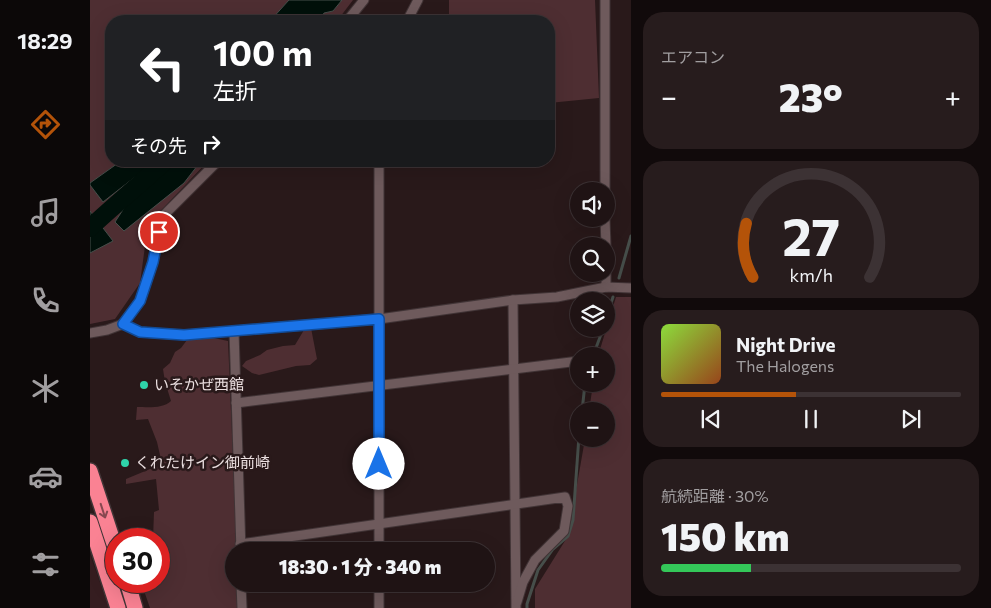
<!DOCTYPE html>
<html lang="ja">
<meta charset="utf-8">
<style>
body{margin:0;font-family:Commissioner,"Noto Sans JP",sans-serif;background:#271c1d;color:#f1f3f6;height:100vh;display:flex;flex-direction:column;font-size:19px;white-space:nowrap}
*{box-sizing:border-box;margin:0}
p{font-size:16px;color:#a19ea0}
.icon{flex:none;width:28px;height:28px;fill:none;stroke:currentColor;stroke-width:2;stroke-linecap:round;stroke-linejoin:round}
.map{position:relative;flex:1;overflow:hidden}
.sheet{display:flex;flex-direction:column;gap:12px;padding:12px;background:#110a0b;width:360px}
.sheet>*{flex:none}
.top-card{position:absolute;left:15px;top:15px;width:450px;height:152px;border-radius:20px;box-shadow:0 5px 20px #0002,0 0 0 1px #3c3234;background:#202124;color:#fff;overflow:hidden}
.tools{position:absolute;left:480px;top:182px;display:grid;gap:10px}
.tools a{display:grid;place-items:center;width:45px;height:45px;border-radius:50%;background:#1f1314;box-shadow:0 5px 20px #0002,0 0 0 1px #3c3234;font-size:25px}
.speed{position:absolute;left:15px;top:528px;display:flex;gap:10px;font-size:25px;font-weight:700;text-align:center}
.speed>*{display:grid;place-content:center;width:65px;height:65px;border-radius:50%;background:#1f1314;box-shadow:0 5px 20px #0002,0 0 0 1px #3c3234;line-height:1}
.speed .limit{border:8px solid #d22;background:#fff;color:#111}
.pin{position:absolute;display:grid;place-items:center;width:42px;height:42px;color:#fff;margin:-21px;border:2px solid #fff;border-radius:50%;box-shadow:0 1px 5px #0007}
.me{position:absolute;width:55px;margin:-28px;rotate:0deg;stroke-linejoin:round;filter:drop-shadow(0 0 4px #0008)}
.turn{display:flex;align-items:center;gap:18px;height:105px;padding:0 25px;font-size:22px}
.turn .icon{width:65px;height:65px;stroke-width:2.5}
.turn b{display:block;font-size:35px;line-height:42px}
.then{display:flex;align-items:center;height:48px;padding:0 25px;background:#0003;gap:10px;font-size:19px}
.big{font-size:38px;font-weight:800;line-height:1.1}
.sheet .tile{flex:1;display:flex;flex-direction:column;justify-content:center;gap:8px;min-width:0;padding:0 18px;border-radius:20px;background:#271c1d}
.sheet .dial{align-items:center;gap:0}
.dial svg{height:130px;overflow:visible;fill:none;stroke:#3c3234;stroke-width:7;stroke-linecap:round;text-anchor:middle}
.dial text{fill:#f1f3f6;stroke:none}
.song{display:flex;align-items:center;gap:15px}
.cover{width:60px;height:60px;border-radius:8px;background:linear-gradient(135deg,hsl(90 70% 55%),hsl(20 70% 35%))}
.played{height:5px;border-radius:2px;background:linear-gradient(90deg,#b45309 45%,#3c3234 45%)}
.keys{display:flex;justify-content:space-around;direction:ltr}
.heat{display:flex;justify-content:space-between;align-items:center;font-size:28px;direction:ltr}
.charge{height:8px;border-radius:4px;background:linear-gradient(90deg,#34c759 30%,#3c3234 0)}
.trip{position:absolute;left:135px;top:542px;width:270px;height:50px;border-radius:25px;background:#1f1314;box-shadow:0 5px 20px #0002,0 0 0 1px #3c3234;font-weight:800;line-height:50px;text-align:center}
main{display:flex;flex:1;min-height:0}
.tabs{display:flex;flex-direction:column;width:90px;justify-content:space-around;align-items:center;background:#0c0808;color:#a19ea0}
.tabs .icon{width:35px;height:35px}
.tabs .selected{color:#b45309}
.tabs b{font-size:22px;color:#f1f3f6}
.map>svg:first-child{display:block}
.built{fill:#351d20}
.green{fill:#4e2e32}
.water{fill:#00100a;stroke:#464e4a}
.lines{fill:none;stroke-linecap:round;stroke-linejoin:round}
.stream{stroke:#464e4a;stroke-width:3}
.river{stroke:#00100a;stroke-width:18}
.street-casing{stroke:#413436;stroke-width:11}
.highway-casing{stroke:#413436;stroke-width:18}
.street{stroke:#6e5a5c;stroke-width:9}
.highway{stroke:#fa8293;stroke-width:15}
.oneway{stroke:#874850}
.route-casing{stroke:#114b97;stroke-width:12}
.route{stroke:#1a73e8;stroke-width:9}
.poi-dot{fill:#2fd4aa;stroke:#29191a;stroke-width:2}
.labels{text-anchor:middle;stroke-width:5;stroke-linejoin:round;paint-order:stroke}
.poi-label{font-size:15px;fill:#ebdfe0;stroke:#29191a;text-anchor:start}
</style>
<main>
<nav class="tabs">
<b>18:29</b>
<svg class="icon selected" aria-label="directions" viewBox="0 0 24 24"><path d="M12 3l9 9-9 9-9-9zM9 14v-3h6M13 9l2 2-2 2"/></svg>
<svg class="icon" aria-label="music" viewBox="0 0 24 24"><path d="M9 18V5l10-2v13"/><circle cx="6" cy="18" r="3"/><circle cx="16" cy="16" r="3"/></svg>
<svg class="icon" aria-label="phone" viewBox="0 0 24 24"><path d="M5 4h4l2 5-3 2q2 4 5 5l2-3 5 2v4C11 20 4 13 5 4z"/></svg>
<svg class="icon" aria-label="climate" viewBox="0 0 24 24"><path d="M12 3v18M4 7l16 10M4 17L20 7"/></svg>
<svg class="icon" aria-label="car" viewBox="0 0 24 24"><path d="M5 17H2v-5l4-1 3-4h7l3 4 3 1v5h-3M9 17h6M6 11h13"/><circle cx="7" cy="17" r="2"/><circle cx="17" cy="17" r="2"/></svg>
<svg class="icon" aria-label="filters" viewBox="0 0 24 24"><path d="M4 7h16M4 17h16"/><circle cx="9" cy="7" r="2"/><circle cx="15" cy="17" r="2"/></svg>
</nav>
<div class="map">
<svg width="541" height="608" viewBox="0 0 541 608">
<rect width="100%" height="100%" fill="#29191a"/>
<polygon class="built" points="0,555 19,608 0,608"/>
<g class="green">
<polygon points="0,0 199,0 180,21 21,21 21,161 31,161 0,183"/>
<polygon points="252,0 263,0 247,21 229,21 234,13 243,11"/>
<polygon points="359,0 505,0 509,98 459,103 459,21 359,21"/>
<polygon points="111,161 118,161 58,224 50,283 25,319 0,324 0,185 13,201 64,162 25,222 94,183"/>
<polygon points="526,297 541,297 541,608 445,608 445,589 478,536 495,439 516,439 516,411 499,411 503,384 516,384 516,356 508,356"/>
<polygon points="221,328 227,359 220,365 206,366 169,375 162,373 152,366 156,361 170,355 177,350 193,346 205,345 214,330"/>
<path d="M119,337L138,341L147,551H144V584H148L149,608H60L51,582L54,581H69V539H63L64,512L69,510L66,479L36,484V479L72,464L67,442L58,419L46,420L47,407C57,407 73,409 81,401L75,382L73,369L80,363L85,352L91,348L97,340Z"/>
</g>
<g class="water">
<polygon points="199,0 252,0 243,11 234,13 229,21 180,21"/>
<polygon points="31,161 111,161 94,183 34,231 25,222 63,163 13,202 0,185 0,183"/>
<polygon points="0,211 23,241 0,253"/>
</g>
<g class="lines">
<g class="stream">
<polyline points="529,278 541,236"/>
<polyline points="516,318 523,297"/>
<polyline points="503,356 513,329"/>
<polyline points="492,411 495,384"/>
<polyline points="437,608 437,604 448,570 463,549 478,536 483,520 489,436"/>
</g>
<path class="river" d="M0,228C24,205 51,184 75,161"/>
<g class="street-casing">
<g id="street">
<polyline points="515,0 515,191"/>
<polyline points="257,21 274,0"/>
<polyline points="317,21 328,0"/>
<polyline points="515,219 516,246"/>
<polyline points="516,274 516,287"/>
<polyline points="423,300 426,608"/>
<polyline points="33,324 50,332 95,335 289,319 423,300 467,297 516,287 541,288"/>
<polyline points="144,331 151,551"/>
<polyline points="0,333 17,330 33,324 50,301 63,262 69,232 74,215 128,161"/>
<polyline points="146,403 489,361"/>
<polyline points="150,544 475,497 478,506 474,531 445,560 433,582 427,602"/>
<polyline points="289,551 289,161"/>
<polyline points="151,584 152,608"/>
<polyline points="289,608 289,584"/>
</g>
</g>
<g class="highway-casing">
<g id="highway">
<polyline points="0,471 26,550"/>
<polyline points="0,522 28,608"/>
<polyline points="37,581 45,608"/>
</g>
</g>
<use href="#street" class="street"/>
<use href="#highway" class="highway"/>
</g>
<defs><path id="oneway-shaft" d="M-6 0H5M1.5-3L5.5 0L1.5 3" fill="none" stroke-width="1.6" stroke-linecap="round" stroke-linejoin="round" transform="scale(1.25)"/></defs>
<use class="oneway" href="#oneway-shaft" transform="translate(13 511) rotate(72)"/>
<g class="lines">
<g class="route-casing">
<polyline id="route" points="69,232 63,262 50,301 33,324 50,332 94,335 289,319 289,464"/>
</g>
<use href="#route" class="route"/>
</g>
<g class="poi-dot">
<circle cx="54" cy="385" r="5"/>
<circle cx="35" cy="463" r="5"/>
</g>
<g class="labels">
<g class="poi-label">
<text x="64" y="390">いそかぜ西館</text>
<text x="45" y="468">くれたけイン御前崎</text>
</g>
</g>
</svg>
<div class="tools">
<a><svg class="icon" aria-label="sound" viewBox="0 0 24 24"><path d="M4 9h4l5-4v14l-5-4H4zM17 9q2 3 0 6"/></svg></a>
<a><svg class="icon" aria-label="search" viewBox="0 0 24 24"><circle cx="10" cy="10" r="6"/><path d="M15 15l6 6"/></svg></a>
<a><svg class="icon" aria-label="layers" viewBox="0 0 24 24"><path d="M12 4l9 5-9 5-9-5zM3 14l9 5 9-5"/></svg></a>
<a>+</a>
<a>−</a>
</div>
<div class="speed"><div class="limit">30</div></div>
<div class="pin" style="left:69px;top:232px;background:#d93025"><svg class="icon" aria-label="arrive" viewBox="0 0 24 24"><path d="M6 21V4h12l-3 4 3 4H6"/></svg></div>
<svg class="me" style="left:289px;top:464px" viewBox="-20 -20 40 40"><circle r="19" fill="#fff"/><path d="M0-13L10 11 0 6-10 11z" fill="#1a73e8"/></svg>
<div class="trip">18:30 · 1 分 · 340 m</div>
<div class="top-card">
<div class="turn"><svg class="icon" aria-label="left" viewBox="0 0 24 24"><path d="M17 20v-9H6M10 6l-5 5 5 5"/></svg><div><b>100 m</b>左折</div></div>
<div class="then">その先<svg class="icon" aria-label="right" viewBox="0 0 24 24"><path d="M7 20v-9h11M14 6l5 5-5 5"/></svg></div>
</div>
</div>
<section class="sheet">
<div class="tile"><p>エアコン</p>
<div class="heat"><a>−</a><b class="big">23°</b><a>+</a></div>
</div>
<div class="tile dial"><svg viewBox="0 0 100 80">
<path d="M14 69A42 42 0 1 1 86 69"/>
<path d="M14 69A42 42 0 0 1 10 36" stroke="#b45309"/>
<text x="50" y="56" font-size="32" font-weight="700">27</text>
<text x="50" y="72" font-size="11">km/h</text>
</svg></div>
<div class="tile">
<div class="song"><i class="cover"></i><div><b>Night Drive</b><p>The Halogens</p></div></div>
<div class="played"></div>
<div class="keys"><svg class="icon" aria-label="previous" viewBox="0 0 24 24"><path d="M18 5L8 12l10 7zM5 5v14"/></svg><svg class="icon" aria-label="pause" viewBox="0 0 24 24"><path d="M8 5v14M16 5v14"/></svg><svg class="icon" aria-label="next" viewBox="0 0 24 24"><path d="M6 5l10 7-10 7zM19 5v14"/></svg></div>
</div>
<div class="tile"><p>航続距離 · 30%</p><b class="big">150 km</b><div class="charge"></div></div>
</section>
</main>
